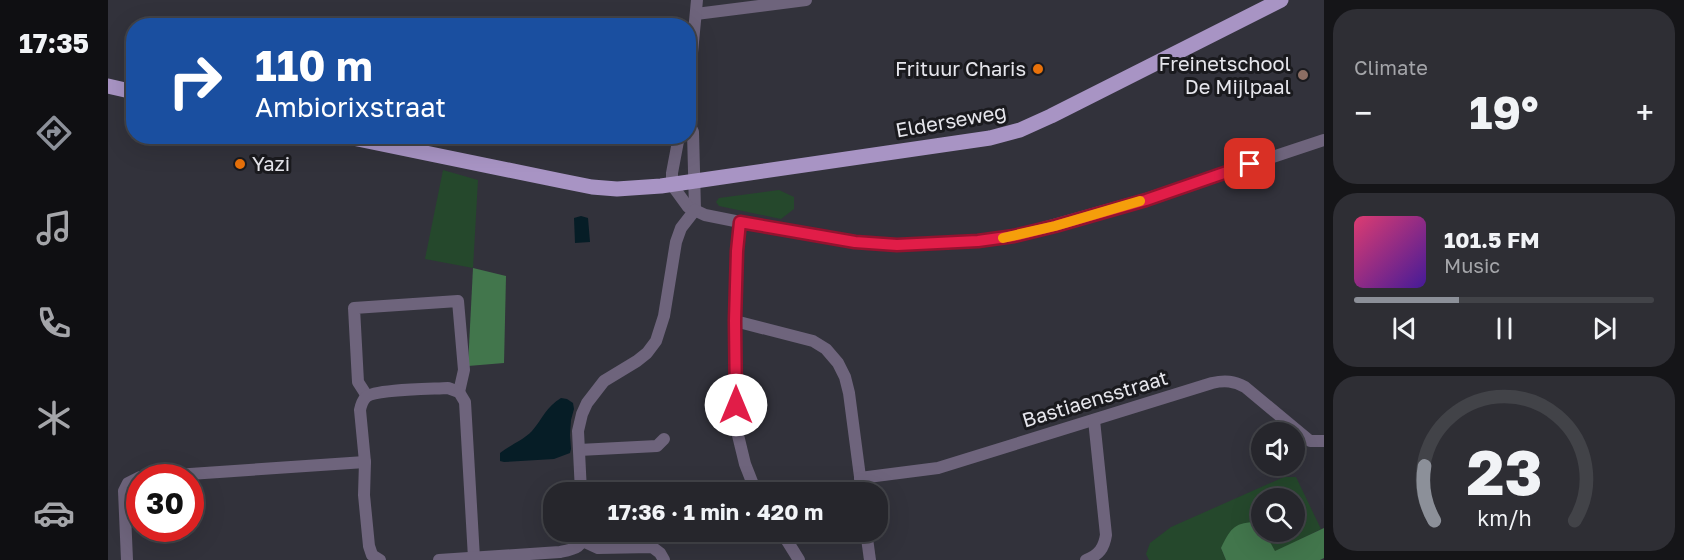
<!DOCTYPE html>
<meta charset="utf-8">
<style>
body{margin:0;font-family:"Golos Text",sans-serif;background:#2e2e34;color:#f1f3f6;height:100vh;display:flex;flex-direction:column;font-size:22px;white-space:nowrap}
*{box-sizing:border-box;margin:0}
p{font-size:20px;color:#a4a5a9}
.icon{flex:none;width:33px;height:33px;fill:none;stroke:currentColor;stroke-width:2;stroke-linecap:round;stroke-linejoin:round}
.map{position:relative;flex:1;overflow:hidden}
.panel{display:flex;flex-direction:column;gap:9px;padding:9px;background:#151518;width:360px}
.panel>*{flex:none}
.guide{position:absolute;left:18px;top:18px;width:570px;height:126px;border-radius:24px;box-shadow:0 6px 24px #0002,0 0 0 2px #424348;background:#1a4fa0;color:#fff;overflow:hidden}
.buttons{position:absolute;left:1143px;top:422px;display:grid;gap:12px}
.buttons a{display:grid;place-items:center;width:54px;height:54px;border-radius:50%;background:#26262c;box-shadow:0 6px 24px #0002,0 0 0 2px #424348;font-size:30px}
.speed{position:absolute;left:18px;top:464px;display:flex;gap:12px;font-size:30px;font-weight:700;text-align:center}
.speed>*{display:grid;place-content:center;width:78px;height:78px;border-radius:50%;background:#26262c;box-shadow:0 6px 24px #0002,0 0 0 2px #424348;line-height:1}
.speed .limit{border:9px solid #d22;background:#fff;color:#111}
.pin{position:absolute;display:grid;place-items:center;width:51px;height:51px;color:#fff;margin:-26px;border-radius:12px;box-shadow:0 3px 9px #0006}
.me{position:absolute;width:66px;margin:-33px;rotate:0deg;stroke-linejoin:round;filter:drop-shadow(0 0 4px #0008)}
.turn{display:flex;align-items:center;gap:21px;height:126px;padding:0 30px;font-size:27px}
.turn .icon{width:78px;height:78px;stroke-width:2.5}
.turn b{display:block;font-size:42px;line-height:51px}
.big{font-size:45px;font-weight:700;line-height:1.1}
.panel .tile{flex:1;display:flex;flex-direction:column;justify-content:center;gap:9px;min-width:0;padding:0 21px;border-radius:24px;background:#2e2e34}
.panel .dial{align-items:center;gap:0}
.dial svg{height:156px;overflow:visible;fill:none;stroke:#424348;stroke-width:7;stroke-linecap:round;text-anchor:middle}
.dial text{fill:#f1f3f6;stroke:none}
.song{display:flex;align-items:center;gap:18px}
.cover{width:72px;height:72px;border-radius:9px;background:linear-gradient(135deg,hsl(340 70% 55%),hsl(260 70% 35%))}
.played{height:6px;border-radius:3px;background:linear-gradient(90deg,#8c9099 35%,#424348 35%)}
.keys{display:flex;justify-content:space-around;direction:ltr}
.heat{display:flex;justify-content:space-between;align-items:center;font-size:33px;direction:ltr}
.trip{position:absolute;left:435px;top:482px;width:345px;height:60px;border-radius:24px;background:#26262c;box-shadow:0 6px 24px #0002,0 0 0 2px #424348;font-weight:700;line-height:60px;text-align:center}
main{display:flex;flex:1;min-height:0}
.tabs{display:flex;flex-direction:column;width:108px;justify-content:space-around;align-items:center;background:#0f0f12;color:#a4a5a9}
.tabs .icon{width:42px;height:42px}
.tabs .on{color:#8c9099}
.tabs b{font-size:27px;color:#f1f3f6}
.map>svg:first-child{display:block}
.green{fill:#25482c}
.forest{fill:#42764c}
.water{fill:#061d26}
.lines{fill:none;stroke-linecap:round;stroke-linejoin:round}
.minor{stroke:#6e647c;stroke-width:12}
.major{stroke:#a894c4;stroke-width:15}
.route-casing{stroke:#92132f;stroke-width:15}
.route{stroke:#e11d48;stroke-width:10}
.slow{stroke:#f59e0b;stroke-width:10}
.food-dot{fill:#e8710a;stroke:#1a1a1e;stroke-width:2}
.education-dot{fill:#8d6e63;stroke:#1a1a1e;stroke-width:2}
.labels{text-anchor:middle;stroke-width:6;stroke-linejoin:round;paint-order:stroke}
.poi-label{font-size:20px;fill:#e6e6ec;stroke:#1a1a1e;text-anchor:end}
.street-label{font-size:20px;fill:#e6e6ec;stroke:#1a1a1e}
</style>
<main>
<nav class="tabs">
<b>17:35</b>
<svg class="icon on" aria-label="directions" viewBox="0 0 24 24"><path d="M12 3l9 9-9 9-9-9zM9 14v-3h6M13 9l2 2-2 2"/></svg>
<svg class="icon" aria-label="music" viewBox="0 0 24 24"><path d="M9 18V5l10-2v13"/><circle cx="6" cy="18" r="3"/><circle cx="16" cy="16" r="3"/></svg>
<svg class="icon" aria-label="phone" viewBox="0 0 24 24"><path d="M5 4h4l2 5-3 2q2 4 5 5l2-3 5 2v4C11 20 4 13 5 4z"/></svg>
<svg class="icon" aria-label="climate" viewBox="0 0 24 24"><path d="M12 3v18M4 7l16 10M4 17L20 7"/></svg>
<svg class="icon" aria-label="car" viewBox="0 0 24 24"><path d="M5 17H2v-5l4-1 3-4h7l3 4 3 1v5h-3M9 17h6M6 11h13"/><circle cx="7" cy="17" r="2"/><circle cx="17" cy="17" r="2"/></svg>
</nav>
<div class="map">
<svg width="1216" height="560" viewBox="0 0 1216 560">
<rect width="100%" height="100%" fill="#32323b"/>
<g class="green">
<polygon points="335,170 370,180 365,268 317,259"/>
<polygon points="671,190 686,197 686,209 673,219 611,206 608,202 611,198"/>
<polygon points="1176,477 1188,477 1213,529 1167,552 1155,531 1186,531 1186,498 1154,498 1153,530 1146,522 1113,548 1118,560 1041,560 1038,554 1042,543 1063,527"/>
</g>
<g class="forest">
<polygon points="365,268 398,276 396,363 360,366"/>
<path d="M1146,522L1158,535L1167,551L1216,528V558L1212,560H1118L1113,548C1122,530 1125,523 1146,522Z"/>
</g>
<g class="water">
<polygon points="473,216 480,218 482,242 467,243 466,218"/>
<path d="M453,398L459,399L465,403L466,409L463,420L462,435L463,449L462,453L446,459L396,462L392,461V453C402,445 414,441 424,431C435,418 438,407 453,398Z"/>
</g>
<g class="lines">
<g class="minor">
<polyline points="588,14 698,0"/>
<polyline points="580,95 589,0"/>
<polyline points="580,121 585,132 587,210"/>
<polyline points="571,136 564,173 564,185 580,207 597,215 632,222 747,242 789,245 870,241 906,236 1038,199 1216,140"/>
<polyline points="632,222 629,251 627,321 628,427 637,464 648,492"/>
<polyline points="627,321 705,341 718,349 730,363 737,377 741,393 754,492"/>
<polyline points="259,396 250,382 246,308 350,301 356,370 351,392"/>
<polyline points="471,450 549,446 556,439"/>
<polyline points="38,477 257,462"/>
<path d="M752,478L830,468L1104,383C1117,380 1126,381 1137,387L1202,441H1216"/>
<polyline points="473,492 470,431 474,414 479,403 496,381 529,361 539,353 548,341 556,316 568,242 573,228 587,210"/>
<polyline points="673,531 691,560"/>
<polyline points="758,531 762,560"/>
<polyline points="475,541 490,548 544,547 552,553 556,560"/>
<polyline points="19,560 16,491 20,483 32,477"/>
<path d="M272,560L264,555L261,546L256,495L257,462L252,410C253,405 254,401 258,397C267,389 326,389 340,388L351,392L357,402L366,558"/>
<path d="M331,560L452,552C467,549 475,548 476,531"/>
<path d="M978,560C991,555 996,548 998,535L986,420"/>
</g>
<g class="major">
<polyline points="0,86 26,92"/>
<polyline points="235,136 454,181 484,187 509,189 553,186 882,138 912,130 943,116 1173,0"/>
</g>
</g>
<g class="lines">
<g class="route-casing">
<polyline id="route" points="628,405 627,321 629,251 632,222 747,242 789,245 870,241 906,236 947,226 1038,200 1142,164"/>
</g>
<use href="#route" class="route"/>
<polyline class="slow" points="895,238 947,226 1032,201"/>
</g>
<g class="food-dot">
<circle cx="930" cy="69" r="6"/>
<circle cx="132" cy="164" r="6"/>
</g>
<circle class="education-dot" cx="1195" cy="75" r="6"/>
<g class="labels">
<g class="poi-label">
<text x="1183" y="71">Freinetschool<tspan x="1183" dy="23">De Mijlpaal</tspan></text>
<text x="918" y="76">Frituur Charis</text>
<text x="144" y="171" text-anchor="start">Yazi</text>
</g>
<g class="street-label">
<text transform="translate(843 121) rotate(-10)" y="7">Elderseweg</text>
<text transform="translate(987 399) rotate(-17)" y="7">Bastiaensstraat</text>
</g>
</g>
</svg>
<div class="buttons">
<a><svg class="icon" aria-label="sound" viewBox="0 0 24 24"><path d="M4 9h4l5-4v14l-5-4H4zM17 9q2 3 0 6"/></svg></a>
<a><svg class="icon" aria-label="search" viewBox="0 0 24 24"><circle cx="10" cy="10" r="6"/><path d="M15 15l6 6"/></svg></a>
</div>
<div class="speed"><div class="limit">30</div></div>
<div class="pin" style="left:1142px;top:164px;background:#d93025"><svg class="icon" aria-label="arrive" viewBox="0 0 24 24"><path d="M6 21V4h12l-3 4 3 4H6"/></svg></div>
<svg class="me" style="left:628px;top:405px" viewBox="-20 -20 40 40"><circle r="19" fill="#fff"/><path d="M0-13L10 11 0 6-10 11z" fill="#e11d48"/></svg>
<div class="trip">17:36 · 1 min · 420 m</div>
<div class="guide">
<div class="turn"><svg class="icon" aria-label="right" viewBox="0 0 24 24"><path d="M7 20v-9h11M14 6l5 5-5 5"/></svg><div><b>110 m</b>Ambiorixstraat</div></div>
</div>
</div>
<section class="panel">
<div class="tile"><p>Climate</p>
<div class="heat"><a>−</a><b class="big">19°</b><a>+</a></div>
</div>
<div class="tile">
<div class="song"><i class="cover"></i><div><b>101.5 FM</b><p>Music</p></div></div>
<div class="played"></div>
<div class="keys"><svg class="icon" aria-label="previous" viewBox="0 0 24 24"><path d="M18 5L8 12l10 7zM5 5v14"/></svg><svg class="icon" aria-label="pause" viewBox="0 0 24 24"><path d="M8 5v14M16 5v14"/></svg><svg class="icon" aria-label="next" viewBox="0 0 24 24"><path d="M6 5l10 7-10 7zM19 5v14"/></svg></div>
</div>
<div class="tile dial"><svg viewBox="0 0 100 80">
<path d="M14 69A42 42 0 1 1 86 69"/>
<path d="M14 69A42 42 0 0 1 9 41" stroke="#8c9099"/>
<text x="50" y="56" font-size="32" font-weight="700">23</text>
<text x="50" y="72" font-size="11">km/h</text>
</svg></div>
</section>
</main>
